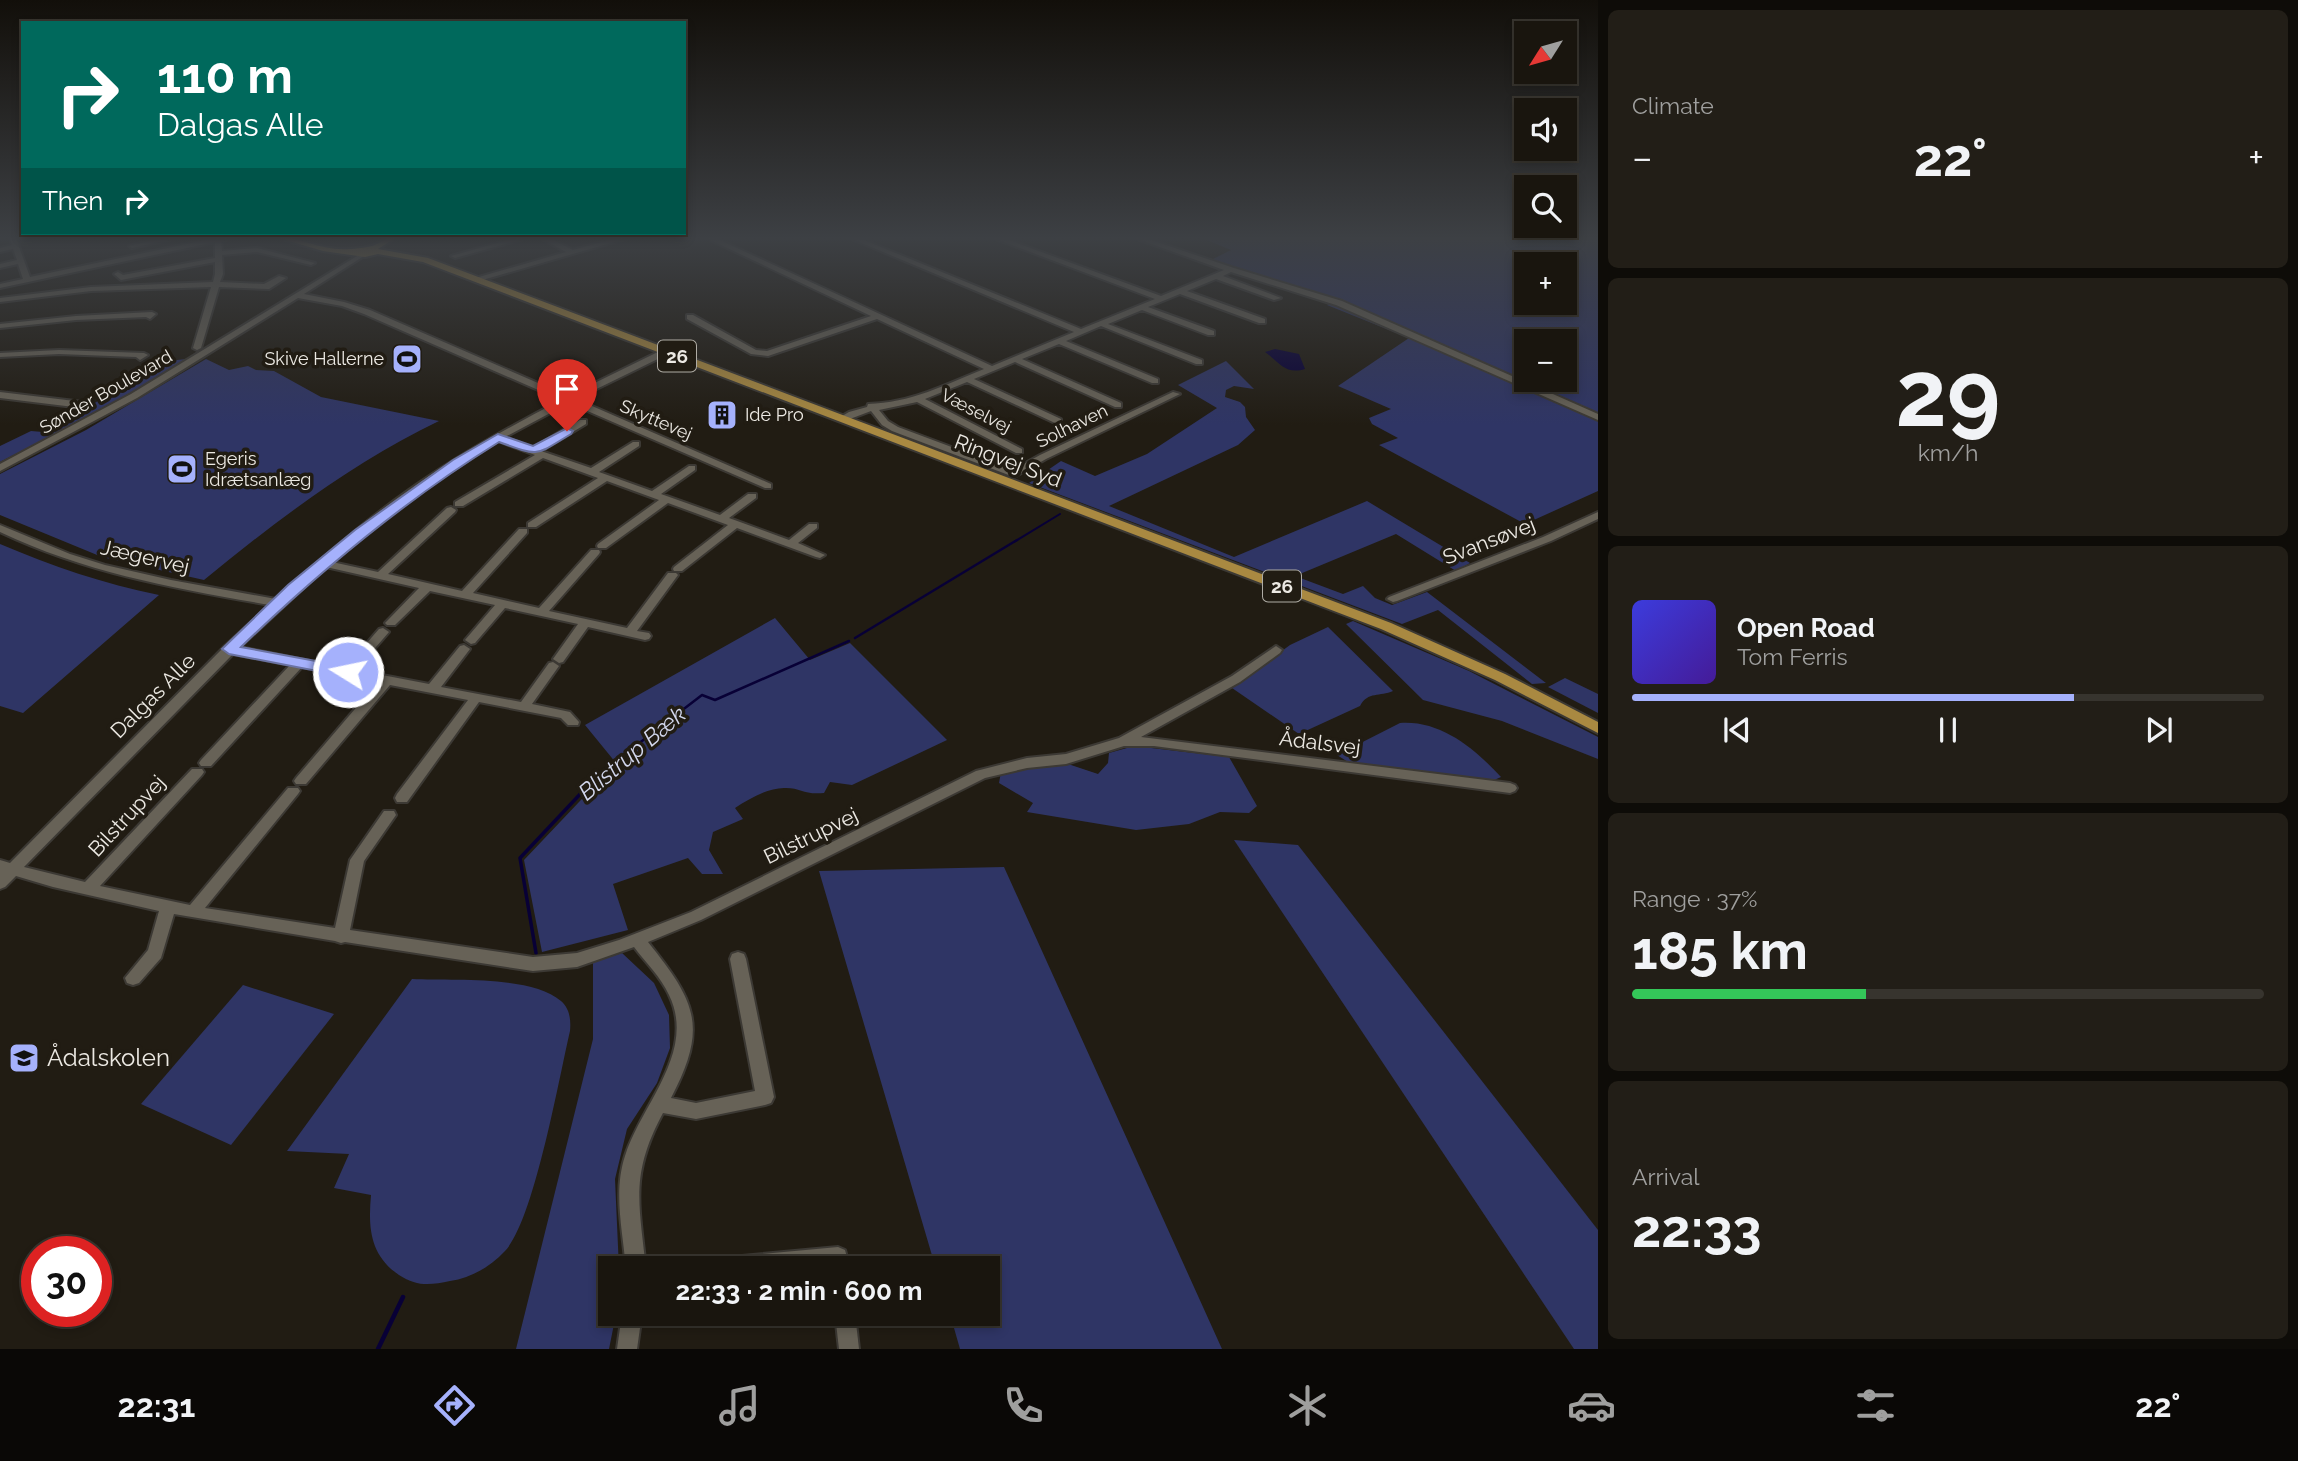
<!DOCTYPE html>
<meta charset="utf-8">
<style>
body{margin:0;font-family:Raleway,sans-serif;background:#221e17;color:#f1f3f6;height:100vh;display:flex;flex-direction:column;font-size:26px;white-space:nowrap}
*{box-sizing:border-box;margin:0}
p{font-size:23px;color:#9f9f9e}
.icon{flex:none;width:38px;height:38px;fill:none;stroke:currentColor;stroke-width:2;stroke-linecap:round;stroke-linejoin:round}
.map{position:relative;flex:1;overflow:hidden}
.drawer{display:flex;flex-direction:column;gap:10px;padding:10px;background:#0e0c08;width:700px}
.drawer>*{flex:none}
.top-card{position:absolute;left:21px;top:21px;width:665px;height:214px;border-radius:0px;box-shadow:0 4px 10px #0003,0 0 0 2px #37342e;background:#00695c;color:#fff;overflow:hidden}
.needle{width:46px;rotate:233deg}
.fabs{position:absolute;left:1514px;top:21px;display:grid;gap:14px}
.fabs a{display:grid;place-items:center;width:63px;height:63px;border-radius:0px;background:#19150e;box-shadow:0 4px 10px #0003,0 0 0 2px #37342e;font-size:35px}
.speed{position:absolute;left:21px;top:1236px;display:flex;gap:14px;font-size:35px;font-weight:700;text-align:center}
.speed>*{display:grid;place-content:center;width:91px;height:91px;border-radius:50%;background:#19150e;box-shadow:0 4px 10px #0003,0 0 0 2px #37342e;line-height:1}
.speed .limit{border:10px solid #d22;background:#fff;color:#111}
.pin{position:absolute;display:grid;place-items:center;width:60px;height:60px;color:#fff;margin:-72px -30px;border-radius:50% 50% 50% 0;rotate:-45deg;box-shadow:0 0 7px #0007}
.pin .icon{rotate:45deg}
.me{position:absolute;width:77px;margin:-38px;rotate:280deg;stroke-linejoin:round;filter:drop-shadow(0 0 5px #0008)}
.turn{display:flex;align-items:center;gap:24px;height:147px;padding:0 21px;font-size:32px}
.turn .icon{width:91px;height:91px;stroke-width:2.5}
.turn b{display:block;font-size:49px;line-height:60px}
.then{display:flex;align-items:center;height:66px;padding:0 21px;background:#0003;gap:14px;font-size:26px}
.big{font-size:52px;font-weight:700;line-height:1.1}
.drawer .widget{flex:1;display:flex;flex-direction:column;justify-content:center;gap:10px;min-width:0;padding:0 24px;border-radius:10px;background:#221e17}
.drawer .dial{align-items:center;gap:0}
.dial b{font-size:91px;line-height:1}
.song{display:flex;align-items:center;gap:21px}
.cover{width:84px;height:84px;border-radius:10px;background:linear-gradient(135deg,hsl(240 70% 55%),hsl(260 70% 35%))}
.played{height:7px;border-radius:4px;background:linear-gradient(90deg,#a5b1fc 70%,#37342e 70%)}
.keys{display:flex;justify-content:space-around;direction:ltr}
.heat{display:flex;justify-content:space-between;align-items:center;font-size:38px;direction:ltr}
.charge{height:10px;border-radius:5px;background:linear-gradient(90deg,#34c759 37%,#37342e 0)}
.trip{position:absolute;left:598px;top:1256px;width:402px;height:70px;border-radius:0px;background:#19150e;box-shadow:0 4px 10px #0003,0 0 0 2px #37342e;font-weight:700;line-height:70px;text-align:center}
.menu{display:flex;height:112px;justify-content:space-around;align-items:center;background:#0a0806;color:#9f9f9e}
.menu .icon{width:49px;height:49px}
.menu .current{color:#a5b1fc}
.menu b{font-size:32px;color:#f1f3f6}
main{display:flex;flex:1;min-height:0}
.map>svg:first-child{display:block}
.green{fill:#2f3565;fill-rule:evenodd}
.water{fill:#080036}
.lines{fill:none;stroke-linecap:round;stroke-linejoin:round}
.stream-far3{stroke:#080036;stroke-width:2}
.stream-far2{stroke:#080036;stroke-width:2.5}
.stream-far1{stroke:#080036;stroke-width:3.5}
.stream{stroke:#080036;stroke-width:4.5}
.minor-casing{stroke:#3c3934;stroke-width:4}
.major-casing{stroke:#3c3934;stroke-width:4}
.minor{fill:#676257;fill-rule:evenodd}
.major{fill:#a98941;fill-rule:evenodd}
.route{fill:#a5b1fc;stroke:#6b73a4;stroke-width:2}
.labels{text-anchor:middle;stroke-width:7;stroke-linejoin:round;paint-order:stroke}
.far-poi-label{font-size:18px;fill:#ece9e3;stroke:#211c13;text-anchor:start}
.far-street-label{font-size:18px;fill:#ece9e3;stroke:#211c13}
.shield{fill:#211c13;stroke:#afaca5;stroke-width:2}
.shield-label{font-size:19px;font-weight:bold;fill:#ece9e3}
.street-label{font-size:21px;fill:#ece9e3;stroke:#211c13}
.water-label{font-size:23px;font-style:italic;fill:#d3d8ee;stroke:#211c13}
.near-poi-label{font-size:24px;fill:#ece9e3;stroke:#211c13;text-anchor:start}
</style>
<main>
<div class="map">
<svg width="1598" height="1349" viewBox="0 0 1598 1349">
<rect width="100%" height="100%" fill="#211c13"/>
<g class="green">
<path d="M1197,236H1598V415L1374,316L1209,261L1231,250ZM1526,264H1564V303H1526ZM1526,341H1564V380H1526Z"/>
<polygon points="1331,303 1598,418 1598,491 1525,524 1379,445 1398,438 1372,424 1369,418 1391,409 1338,386 1409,338 1327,305"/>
<polygon points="186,359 107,407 0,462 0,446 31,431 43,432 85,410 151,363"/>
<path d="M206,359L229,370L248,366L256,370L274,371L321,397L439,421C354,462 277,520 204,580L102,557L0,515V474L86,430Z"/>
<polygon points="1226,361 1254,389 1234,386 1226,390 1225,397 1240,402 1245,407 1246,417 1255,430 1238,445 1109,506 1234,557 1367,501 1470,563 1456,571 1396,534 1295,576 1343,594 1363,586 1375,598 1392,605 1427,592 1546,683 1532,684 1438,610 1402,624 1029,483 1061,461 1095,476 1147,454 1217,408 1178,385"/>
<path d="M0,544C52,566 104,584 159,595L23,713L0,706Z"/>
<path d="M775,618L810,660L850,643L947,740L852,785L830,782L824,793C804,795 801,788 786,788C769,787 749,799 735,808L743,819L713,832L709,850L723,874H702L688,858L613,884L628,930L542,952L524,860L616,763L585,725Z"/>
<polygon points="1353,621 1469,671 1598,737 1598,759 1502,721 1423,700 1346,624"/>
<path d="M1328,627L1393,691C1380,697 1368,691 1360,706L1299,734L1232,688L1290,645Z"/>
<polygon points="1565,678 1598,694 1598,713 1548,687"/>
<path d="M1400,723C1441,720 1475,749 1501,777L1492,781L1348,762L1337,755Z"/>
<polygon points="1134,746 1229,757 1257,806 1249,813 1220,812 1189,824 1136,830 1027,812 1033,803 999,783 1001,772 1065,763 1098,774 1108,763 1109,753"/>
<polygon points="1234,840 1298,845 1598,1230 1598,1349 1574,1349"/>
<polygon points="1004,867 1222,1349 960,1349 950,1314 989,1314 989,1269 936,1269 819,871"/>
<polygon points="622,953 654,983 669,1015 670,1048 657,1083 627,1129 615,1179 619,1269 611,1269 611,1314 616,1314 609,1349 516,1349 593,1039 593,962"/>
<path d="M412,979C452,981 531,975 561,1001C570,1009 571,1020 570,1031C559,1078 534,1221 505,1251C490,1267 471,1278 450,1281C431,1285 417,1287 399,1275C370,1255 368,1228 371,1195L334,1188L349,1154L287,1151Z"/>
<polygon points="243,985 334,1014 231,1145 141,1104"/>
</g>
<path class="water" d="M1275,349L1299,354L1305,369C1286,375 1280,363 1265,352Z"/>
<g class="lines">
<polyline class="stream-far3" points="1014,542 1060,514"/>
<g class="stream-far2">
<polyline points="855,638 1017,540"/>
<polyline points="625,754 702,695 715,700 849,641"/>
</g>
<polyline class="stream-far1" points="536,953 520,858 600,773 628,752"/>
<polyline class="stream" points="378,1349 403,1297"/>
<g class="minor-casing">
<g id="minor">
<polygon points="9,236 15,236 30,277 225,236 238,236 221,241 222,251 257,248 315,263 311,265 257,252 222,255 223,274 220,282 264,284 279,276 286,278 269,289 219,287 201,348 197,350 193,348 211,287 91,291 0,302 0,298 91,287 213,282 215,274 215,262 121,280 114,274 118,272 123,275 215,258 215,242 0,288 0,284 23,279 18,264 0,268 0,264 17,260 13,249 0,252 0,248 12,245"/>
<polygon points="171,236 185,236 132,248 129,246"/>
<polygon points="523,236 534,236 455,258 451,256"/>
<polygon points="537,236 545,236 573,250 624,236 635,236 479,281 472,279 566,252"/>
<path d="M702,236H711L992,366L1074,332L845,236H854L1081,329L1155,299L988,236H998L1161,296L1224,270L1129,236H1139L1234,268L1342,301L1598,414V420L1336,305L1231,272L1223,276L1281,298L1274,300L1216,279L1187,291L1265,319V323H1259L1180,294L1148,307L1214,331V335H1208L1142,310L1108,324L1202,360V364H1196L1101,326L1066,341L1158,379V383H1152L1059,344L1022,359L1121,403V407H1115L1015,362L974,379L1061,419V423H1055L967,382L925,399L1022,449V453H1016L917,402L879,410L888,421L898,427L1013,470L1040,455L1173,392L1180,394L1046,459L1014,477L892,431L882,425L871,411L842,422L837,419L849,412L867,407L868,404C910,403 945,385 984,369L877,319L768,356L751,354L687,319V315H693L756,350L767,351L871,316Z"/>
<path d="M362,253L364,254V256L304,294L344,302L370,310L568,396L662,350H668V354L576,399L771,484V488H765L569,403L505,437L533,448L580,420H586V424L541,451L591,468L633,442H639V446L599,472L652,491L689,466H695V470L661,494L720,515L748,494H756V498L729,518L789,540L809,524H817V528L798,543L825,555L820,558L816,557L737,528L682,571H674L673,569L674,567L728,525L668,503L606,548H598L597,546L598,544L659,500L607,481L536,527H528V523L598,478L543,458L463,506H455V502L535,455L498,441L415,495L332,562L378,572L447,508L451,507L456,510L455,512L388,574L462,591L519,529H527V533L473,593L539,608L591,550H599L600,552L599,554L549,611L627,628L668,573H676L678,575L637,631L649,633L651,636L649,639L645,640L588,627L563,662L559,663L553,659L578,624L505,608L475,643L471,644L465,640L495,605L430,591L395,625H387L385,623L387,621L419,588L326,567L240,647L345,668L379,629L383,628L389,632L356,670L429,684L460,646L464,645L470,649L441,687L521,702L549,663L553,662L559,666L532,704L570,712L579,722L578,725H568L561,718L479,702L407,802H397L395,798L397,794L468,700L390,685L306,784H296L294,781L296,778L378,682L302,667L211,766H201L199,763L201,760L290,665L233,654L24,867L85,882L192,769H202L204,772L202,775L100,886L190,905L288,788H298L300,791L298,794L205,908L335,928L350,860L384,811H394L396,815L364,861L350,930L533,957L577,953L619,940L691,912L976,771L1027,758L1066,754L1119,738L1232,676L1276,646L1282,650L1280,653L1240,682L1141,737L1510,783L1515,785L1517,788L1515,791L1510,793L1154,746H1124L1066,764L1027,768L985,778L701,920L648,942C695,1001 709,1026 671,1098L696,1103L755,1091L730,959L732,954L738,952L744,954L746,959L774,1097L771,1103L765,1105L696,1119L663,1113C630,1174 639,1203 646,1269H626C623,1232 613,1192 625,1156C641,1105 697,1052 669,995C661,977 646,963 634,947L577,967L533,971L345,942L341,943L335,941L174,914L161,958L139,983L133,985L127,983L125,978L148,950L159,911L53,887L16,876L5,887L0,889V860L10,863L225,646L270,605C177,589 86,573 0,532V525L70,554L105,565L171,580L276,599C319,561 362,523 409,490C457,456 509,427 561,400L364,314L342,306L298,298L137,398L0,471V464L131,394Z"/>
<polygon points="152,312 156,314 150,319 146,317 76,320 0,328 0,324 76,316"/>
<polygon points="59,350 144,353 148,355 140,360 136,357 59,354 0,357 0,353"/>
<polygon points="0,392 83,402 87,405 78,411 75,410 74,407 0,398"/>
<polygon points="1598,512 1598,519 1551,541 1397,601 1393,602 1387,599 1389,597 1543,537"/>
<polygon points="838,1247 845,1250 850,1269 699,1269 702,1262 709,1259"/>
<polygon points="622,1314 642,1314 637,1349 617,1349"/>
<polygon points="835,1314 855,1314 859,1349 839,1349"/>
</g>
</g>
<g class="major-casing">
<path id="major" d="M272,236C298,236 324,252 350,249C355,249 367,247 372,246C382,243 386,236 398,236L378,249L428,258L1391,623L1505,674L1598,722V733L1495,680L1381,629L423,262L378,254L365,257L323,251Z"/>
</g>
<use href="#minor" class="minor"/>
<use href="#major" class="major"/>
</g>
<linearGradient id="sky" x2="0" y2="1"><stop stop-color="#120f0a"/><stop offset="0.56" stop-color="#3d4044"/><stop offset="1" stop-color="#3d4044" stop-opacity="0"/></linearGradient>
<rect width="1598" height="425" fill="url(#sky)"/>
<path class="route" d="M567,428L573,431L571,434C534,456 541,457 499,442C405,500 321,570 241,647L348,667L356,672L354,676L348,677L229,654L222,649L288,585L355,530L453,460L498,434L533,446Z"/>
<defs>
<g id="stadium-square" transform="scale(1.575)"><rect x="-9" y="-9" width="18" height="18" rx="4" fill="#a5b1fc" stroke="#211c13"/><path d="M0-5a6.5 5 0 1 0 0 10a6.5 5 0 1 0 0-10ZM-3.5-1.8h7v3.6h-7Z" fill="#111"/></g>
<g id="building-square" transform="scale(1.575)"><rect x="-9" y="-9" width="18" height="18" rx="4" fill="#a5b1fc" stroke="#211c13"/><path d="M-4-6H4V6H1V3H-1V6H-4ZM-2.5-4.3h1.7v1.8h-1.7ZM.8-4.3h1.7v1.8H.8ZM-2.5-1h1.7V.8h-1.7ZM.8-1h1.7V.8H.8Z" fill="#111"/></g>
<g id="school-square" transform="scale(1.575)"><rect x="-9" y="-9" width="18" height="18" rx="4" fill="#a5b1fc" stroke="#211c13"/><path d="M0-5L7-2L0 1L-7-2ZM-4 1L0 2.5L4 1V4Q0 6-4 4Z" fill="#111"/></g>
</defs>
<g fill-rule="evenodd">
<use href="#stadium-square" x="407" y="359"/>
<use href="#building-square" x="722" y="415"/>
<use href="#stadium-square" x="182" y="469"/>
<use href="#school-square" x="24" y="1058"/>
</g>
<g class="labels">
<g class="far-poi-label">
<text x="384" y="365" text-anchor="end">Skive Hallerne</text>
<text x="745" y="421">Ide Pro</text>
<text x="205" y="465">Egeris<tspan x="205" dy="21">Idrætsanlæg</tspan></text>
</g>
<g class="far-street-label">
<text transform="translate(106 392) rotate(-30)" y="6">Sønder Boulevard</text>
<text transform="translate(976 411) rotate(27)" y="6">Væselvej</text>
<text transform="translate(656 420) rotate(23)" y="6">Skyttevej</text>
<text transform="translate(1072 426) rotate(-26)" y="6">Solhaven</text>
</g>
<g class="shield">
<rect x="658" y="340.5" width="38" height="31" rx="5"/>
<rect x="1263" y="570.5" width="38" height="31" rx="5"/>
</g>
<g class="shield-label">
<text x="677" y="363">26</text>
<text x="1282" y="593">26</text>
</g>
<g class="street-label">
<text transform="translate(1008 461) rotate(21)" y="7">Ringvej Syd</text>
<text transform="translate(1489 541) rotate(-21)" y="7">Svansøvej</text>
<text transform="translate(145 557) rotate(13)" y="7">Jægervej</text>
<text transform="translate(153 696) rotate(-45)" y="7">Dalgas Alle</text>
<text transform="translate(1320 743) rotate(7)" y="7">Ådalsvej</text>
<text transform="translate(127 816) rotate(-47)" y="7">Bilstrupvej</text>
<text transform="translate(811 836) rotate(-26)" y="7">Bilstrupvej</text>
</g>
<g class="water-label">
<text transform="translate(632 753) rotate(-40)" y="8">Blistrup Bæk</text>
</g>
<g class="near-poi-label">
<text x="47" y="1066">Ådalskolen</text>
</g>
</g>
</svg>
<div class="fabs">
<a><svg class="needle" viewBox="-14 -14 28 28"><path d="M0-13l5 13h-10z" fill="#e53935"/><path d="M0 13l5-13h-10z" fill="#9f9f9e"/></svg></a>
<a><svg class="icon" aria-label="sound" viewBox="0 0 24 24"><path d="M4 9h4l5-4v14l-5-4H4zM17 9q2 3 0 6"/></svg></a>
<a><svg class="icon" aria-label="search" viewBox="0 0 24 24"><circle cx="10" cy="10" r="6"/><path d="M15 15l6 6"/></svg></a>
<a>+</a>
<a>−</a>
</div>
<div class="speed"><div class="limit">30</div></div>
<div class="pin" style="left:567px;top:431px;background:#d93025"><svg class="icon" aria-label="arrive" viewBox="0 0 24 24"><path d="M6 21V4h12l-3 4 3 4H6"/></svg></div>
<svg class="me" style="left:348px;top:672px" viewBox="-20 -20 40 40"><circle r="17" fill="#a5b1fc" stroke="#fff" stroke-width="3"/><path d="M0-11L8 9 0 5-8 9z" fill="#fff"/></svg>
<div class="trip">22:33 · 2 min · 600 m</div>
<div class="top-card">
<div class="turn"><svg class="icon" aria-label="right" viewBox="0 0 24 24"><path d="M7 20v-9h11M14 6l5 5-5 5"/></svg><div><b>110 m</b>Dalgas Alle</div></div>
<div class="then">Then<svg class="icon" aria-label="right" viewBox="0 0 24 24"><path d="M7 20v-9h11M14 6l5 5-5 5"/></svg></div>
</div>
</div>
<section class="drawer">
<div class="widget"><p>Climate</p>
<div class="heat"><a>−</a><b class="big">22°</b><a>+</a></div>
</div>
<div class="widget dial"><b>29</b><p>km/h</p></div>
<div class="widget">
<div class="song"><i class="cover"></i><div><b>Open Road</b><p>Tom Ferris</p></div></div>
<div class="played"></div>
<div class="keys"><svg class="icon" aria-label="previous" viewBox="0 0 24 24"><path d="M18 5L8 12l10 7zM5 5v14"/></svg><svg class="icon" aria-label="pause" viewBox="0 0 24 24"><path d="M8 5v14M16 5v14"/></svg><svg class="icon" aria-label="next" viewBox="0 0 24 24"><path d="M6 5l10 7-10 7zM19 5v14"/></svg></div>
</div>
<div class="widget"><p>Range · 37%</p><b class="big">185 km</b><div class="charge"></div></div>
<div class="widget"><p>Arrival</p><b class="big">22:33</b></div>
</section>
</main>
<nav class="menu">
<b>22:31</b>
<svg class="icon current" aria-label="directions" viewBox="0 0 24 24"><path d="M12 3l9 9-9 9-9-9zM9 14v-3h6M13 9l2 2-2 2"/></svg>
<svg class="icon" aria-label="music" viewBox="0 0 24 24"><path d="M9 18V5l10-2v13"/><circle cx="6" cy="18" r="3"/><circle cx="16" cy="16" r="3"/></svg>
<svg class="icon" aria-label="phone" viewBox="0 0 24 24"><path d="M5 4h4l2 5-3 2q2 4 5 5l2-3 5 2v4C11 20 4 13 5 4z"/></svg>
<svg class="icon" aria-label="climate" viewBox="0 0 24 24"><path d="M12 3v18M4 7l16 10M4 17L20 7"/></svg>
<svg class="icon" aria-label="car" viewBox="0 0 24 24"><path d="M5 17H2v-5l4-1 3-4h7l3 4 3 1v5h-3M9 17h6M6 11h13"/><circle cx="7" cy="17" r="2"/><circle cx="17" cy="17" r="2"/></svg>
<svg class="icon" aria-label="filters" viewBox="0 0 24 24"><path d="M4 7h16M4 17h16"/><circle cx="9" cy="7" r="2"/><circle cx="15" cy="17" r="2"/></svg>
<b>22°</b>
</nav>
